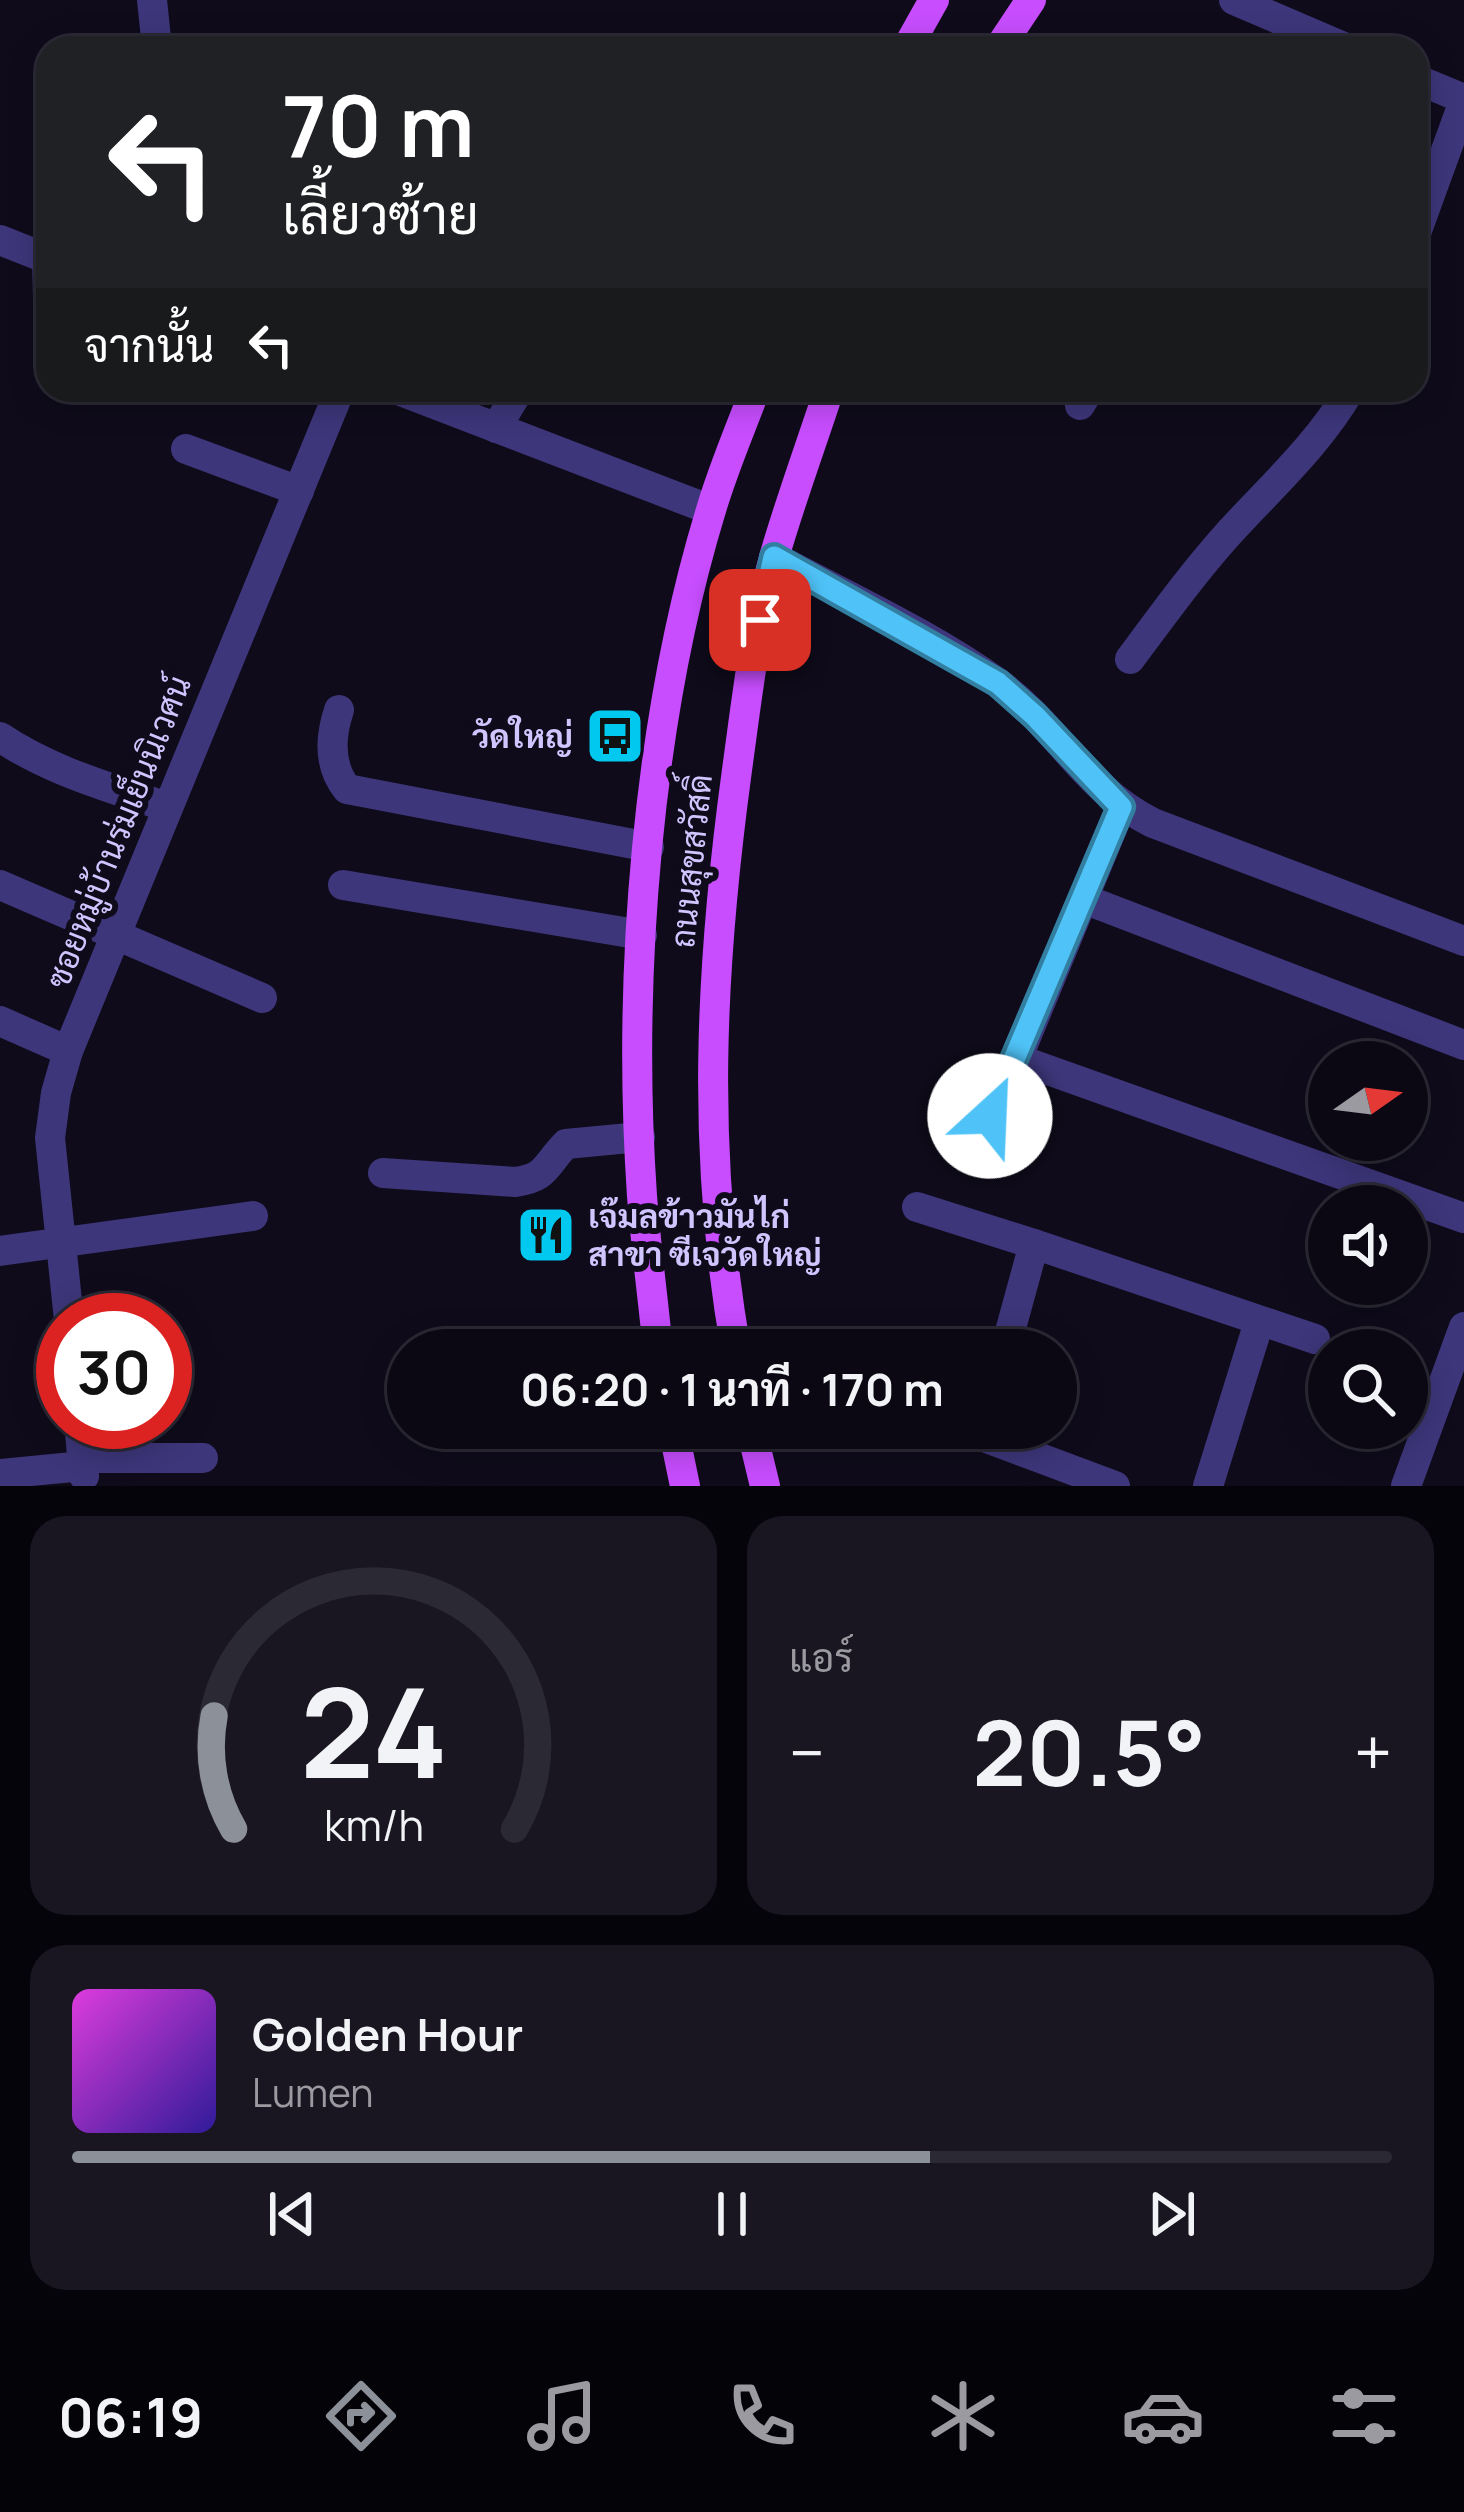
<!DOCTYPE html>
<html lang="th">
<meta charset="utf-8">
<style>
body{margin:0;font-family:Manrope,Sarabun,sans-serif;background:#191622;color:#f1f3f6;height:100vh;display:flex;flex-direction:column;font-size:45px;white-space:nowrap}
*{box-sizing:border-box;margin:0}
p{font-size:39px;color:#9a9aa0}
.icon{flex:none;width:66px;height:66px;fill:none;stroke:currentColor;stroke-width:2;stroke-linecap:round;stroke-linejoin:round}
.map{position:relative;height:1486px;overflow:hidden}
.details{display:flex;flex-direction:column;gap:30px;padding:30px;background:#06040b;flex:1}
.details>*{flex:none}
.hud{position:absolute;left:36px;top:36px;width:1392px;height:366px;border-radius:36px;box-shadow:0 6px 30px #0003,0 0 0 3px #2b2934;background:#202124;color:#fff;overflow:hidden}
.needle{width:78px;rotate:76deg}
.tools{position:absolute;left:1308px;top:1041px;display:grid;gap:24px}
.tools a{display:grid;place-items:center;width:120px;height:120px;border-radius:50%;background:#0b0814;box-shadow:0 6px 30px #0003,0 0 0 3px #2b2934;font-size:60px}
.speed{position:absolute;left:36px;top:1293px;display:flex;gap:24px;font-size:60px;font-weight:700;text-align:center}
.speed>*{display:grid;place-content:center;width:156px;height:156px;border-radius:50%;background:#0b0814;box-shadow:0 6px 30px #0003,0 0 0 3px #2b2934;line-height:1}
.speed .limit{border:18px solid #d22;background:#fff;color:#111}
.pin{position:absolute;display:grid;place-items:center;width:102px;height:102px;color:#fff;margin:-51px;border-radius:24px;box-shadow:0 6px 18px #0006}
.me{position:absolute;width:132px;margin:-66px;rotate:25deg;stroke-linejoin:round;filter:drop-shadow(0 0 9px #0008)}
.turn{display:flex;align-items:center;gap:42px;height:252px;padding:0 48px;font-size:54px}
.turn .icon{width:156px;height:156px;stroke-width:2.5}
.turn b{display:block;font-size:84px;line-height:102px}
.then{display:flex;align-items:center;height:114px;padding:0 48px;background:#0003;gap:24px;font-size:45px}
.big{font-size:90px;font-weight:700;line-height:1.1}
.details .card{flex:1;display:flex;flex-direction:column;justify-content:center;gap:18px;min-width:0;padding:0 42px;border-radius:36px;background:#191622}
.details .dial{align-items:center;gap:0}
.dial svg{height:312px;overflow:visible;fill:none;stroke:#2b2934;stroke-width:7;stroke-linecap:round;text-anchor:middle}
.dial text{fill:#f1f3f6;stroke:none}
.song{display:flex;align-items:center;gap:36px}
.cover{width:144px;height:144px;border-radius:18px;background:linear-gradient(135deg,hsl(300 70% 55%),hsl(250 70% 35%))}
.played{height:12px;border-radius:6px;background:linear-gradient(90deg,#8c9099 65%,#2b2934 65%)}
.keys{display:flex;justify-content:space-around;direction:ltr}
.heat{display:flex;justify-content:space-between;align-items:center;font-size:66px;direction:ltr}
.details .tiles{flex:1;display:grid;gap:30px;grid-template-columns:1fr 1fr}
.card:last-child{grid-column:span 2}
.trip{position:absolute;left:387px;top:1329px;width:690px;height:120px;border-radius:60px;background:#0b0814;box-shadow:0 6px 30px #0003,0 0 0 3px #2b2934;font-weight:700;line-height:120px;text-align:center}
.dock{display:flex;height:192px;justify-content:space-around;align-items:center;background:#040308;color:#9a9aa0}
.dock .icon{width:84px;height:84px}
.dock .active{color:#8c9099}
.dock b{font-size:54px;color:#f1f3f6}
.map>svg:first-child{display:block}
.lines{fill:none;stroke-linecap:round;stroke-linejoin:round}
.minor{stroke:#3d367a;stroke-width:30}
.major{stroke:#c74dfe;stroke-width:30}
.route-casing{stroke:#337fa1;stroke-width:30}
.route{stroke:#4fc3f7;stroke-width:21}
.labels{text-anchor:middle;stroke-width:12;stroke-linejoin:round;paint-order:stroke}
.poi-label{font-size:33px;font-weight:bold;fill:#d0c5ff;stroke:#0f0b1b;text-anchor:end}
.street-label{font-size:33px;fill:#d0c5ff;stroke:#0f0b1b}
</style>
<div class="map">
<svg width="1464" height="1486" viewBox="0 0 1464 1486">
<rect width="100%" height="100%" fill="#0f0b1b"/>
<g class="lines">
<g class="minor">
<polyline points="152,0 157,48"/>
<polyline points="1234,0 1346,48"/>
<polyline points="1416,79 1464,99"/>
<polyline points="1416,233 1464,101"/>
<polyline points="0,240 48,259"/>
<polyline points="47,258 48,299"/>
<polyline points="398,390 711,510"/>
<polyline points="1080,405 1089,390"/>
<polyline points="496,428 519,390"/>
<polyline points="186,449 299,491"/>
<path d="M774,557C848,597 930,634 998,683C1058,727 1083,788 1153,823L1464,941"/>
<path d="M1130,659C1162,616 1193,573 1229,533C1271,487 1318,445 1350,390"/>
<path d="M339,710C330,737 328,765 347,789L649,847"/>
<path d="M0,737C50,771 109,787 167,807"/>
<polyline points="1121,807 1017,1059 1464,1218"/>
<polyline points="0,885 262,998"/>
<polyline points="343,885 642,935"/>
<polyline points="1084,899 1464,1045"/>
<polyline points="0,1021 68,1051"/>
<polyline points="990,1116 1017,1059"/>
<path d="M383,1173L515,1182C547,1178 545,1165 566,1144L640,1137"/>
<polyline points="917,1207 1034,1244"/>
<polyline points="0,1251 253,1216"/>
<polyline points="69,1320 50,1138 56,1093 68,1051 340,390"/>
<polyline points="1005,1350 1034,1244 1315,1339"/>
<polyline points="79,1422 84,1476"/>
<polyline points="981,1436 1115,1486"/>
<polyline points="82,1458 203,1458"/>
<polyline points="0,1474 83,1466"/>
<polyline points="1208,1486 1259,1322"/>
<polyline points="1406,1486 1464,1327"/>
</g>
<g class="major">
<polyline points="907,48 934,0"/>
<polyline points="999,48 1031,0"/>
<path d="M658,1350C653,1299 646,1247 642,1196C627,977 647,720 711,510C723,469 740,430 755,390"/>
<path d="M736,1350C701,1151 710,968 737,770C747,698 755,624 775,554C791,499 811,445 829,390"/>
<polyline points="673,1428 685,1486"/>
<polyline points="751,1428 765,1486"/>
</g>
</g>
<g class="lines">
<g class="route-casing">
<polyline id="route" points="760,620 774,557 998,683 1035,716 1121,807 990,1116"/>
</g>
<use href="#route" class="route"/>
</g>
<defs>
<g id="bus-square" transform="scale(3)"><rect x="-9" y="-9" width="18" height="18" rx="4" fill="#01c8ef" stroke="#0f0b1b"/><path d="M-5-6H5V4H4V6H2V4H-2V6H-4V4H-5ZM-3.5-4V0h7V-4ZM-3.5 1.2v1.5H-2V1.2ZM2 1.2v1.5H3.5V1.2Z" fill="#111"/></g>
<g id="restaurant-square" transform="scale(3)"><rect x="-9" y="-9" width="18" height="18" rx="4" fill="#01c8ef" stroke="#0f0b1b"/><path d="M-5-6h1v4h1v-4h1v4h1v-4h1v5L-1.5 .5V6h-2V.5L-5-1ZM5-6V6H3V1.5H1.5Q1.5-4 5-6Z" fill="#111"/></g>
</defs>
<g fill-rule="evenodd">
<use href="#bus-square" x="615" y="736"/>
<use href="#restaurant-square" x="546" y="1235"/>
</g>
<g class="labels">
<g class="poi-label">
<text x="573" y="748">วัดใหญ่</text>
<text x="588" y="1228" text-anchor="start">เจ๊มลข้าวมันไก่<tspan x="588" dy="38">สาขา ซีเจวัดใหญ่</tspan></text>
</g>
<g class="street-label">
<text transform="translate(118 832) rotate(-68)" y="12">ซอยหมู่บ้านร่มเย็นนิเวศน์</text>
<text transform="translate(691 861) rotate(-84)" y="12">ถนนสุขสวัสดิ์</text>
</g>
</g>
</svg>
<div class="tools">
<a><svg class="needle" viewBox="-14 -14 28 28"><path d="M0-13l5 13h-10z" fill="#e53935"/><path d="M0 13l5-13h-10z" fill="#9a9aa0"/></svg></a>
<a><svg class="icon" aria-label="sound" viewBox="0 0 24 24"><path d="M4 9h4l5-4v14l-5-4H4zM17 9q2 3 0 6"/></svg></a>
<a><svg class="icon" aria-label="search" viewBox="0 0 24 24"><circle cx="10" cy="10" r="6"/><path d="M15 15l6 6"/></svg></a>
</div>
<div class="speed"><div class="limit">30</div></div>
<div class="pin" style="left:760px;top:620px;background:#d93025"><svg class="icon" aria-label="arrive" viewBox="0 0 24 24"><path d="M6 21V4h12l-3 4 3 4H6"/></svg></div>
<svg class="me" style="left:990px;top:1116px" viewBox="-20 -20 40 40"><circle r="19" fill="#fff"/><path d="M0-13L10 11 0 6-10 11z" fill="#4fc3f7"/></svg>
<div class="trip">06:20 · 1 นาที · 170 m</div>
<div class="hud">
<div class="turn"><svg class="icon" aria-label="left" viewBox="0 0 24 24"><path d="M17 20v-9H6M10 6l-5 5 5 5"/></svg><div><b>70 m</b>เลี้ยวซ้าย</div></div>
<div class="then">จากนั้น<svg class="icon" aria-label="left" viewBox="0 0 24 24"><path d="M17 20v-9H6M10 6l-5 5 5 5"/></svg></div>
</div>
</div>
<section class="details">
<div class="tiles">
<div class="card dial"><svg viewBox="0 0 100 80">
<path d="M14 69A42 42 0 1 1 86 69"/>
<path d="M14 69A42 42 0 0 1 9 40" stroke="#8c9099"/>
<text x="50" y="56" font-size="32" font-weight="700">24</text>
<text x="50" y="72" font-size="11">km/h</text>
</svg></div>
<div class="card"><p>แอร์</p>
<div class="heat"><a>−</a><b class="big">20.5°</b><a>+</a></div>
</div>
<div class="card">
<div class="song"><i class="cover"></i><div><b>Golden Hour</b><p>Lumen</p></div></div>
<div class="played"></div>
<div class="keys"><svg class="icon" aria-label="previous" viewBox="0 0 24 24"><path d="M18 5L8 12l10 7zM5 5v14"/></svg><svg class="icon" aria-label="pause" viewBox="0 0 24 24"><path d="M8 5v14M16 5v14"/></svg><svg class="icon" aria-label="next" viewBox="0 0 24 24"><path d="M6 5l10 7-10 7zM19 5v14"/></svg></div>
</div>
</div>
</section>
<nav class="dock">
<b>06:19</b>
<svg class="icon active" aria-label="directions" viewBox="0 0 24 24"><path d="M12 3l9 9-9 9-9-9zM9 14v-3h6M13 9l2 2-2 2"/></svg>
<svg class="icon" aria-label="music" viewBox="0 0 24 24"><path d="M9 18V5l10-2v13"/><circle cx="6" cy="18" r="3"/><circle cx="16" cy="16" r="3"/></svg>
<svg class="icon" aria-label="phone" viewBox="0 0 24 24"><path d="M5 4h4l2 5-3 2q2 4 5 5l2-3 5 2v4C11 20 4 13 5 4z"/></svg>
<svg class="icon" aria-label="climate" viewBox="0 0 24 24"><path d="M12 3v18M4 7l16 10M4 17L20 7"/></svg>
<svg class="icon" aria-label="car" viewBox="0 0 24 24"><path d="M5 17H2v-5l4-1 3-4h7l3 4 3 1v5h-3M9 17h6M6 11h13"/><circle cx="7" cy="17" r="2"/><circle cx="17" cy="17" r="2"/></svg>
<svg class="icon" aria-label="filters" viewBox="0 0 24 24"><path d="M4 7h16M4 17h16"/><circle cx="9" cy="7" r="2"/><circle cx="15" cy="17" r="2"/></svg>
</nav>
